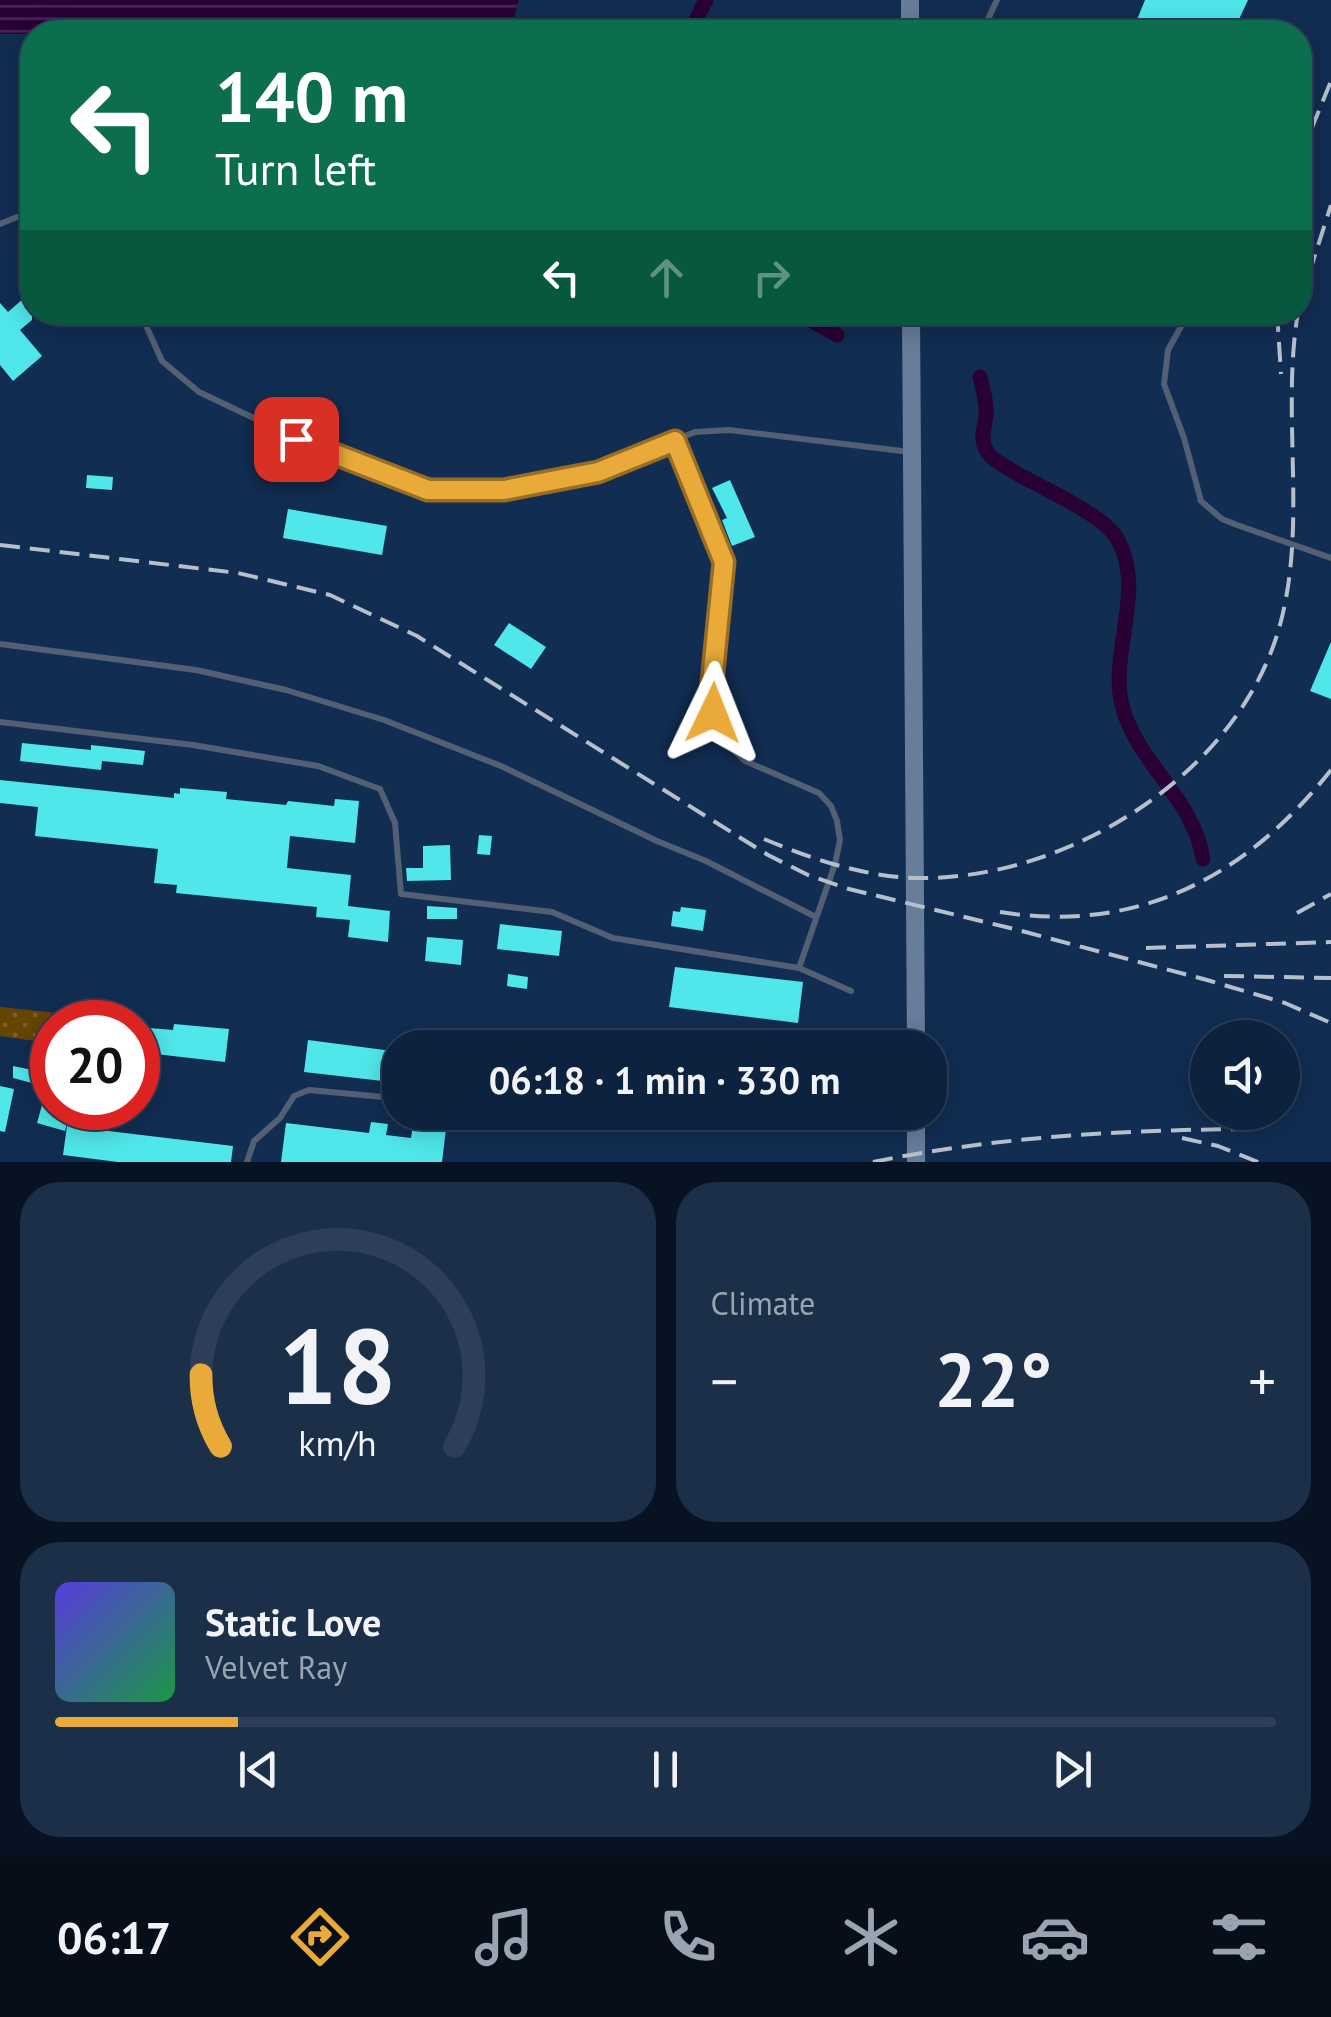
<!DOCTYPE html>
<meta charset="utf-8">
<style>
body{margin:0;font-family:"PT Sans",sans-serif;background:#1b2f49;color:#f1f3f6;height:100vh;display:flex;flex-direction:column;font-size:38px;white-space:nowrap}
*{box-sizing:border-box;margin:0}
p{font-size:32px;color:#9aa4b0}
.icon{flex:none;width:55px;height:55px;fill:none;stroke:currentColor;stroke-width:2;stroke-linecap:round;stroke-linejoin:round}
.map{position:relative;height:1162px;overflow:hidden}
.drawer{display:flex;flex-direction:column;gap:20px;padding:20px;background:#071322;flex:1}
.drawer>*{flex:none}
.guide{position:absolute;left:20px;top:20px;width:1292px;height:305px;border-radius:40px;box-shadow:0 5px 25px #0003,0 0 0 2px #2d3f58;background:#0b6e4f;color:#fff;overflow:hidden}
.buttons{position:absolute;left:1190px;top:1020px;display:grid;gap:20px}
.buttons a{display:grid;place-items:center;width:110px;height:110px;border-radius:50%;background:#0d223e;box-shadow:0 5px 25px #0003,0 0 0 2px #2d3f58;font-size:50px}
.speed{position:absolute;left:30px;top:1000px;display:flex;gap:20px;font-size:50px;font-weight:700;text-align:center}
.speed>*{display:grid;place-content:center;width:130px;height:130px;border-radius:50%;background:#0d223e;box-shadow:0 5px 25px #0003,0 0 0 2px #2d3f58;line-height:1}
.speed .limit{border:15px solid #d22;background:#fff;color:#111}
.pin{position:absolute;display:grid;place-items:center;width:85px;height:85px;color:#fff;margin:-42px;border-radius:20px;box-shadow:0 5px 15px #0006}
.me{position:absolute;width:110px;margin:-55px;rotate:2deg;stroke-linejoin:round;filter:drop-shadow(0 0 8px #0008)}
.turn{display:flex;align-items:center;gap:35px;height:210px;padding:0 30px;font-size:45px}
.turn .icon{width:130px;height:130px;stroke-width:2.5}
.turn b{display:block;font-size:70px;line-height:85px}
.lanes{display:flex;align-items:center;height:95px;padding:0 30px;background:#0003;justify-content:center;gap:50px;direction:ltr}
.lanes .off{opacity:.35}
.big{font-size:75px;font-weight:700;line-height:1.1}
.drawer .widget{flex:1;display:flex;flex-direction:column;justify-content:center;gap:15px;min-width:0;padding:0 35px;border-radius:40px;background:#1b2f49}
.drawer .dial{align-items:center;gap:0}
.dial svg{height:260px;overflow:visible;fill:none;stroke:#2d3f58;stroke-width:7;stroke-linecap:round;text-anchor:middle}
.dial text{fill:#f1f3f6;stroke:none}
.song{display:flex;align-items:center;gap:30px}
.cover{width:120px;height:120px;border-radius:15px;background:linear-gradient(135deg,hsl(250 70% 55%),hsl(140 70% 35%))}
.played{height:10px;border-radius:5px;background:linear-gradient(90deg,#eaaa39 15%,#2d3f58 15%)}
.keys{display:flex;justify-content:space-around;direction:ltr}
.heat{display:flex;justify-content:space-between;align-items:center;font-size:55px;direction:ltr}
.drawer .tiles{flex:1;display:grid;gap:20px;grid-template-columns:1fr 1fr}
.widget:last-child{grid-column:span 2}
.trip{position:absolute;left:382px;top:1030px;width:565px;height:100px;border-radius:40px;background:#0d223e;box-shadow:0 5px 25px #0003,0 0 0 2px #2d3f58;font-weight:700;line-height:100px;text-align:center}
.tabs{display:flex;height:160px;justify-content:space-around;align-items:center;background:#050e19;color:#9aa4b0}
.tabs .icon{width:70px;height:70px}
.tabs .active{color:#eaaa39}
.tabs b{font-size:45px;color:#f1f3f6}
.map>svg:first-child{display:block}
.grass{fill:url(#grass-dots)}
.water{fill:url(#water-rules)}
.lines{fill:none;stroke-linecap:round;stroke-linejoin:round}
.canal{stroke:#290135;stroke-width:15}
.building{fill:#50e7ea}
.lane{stroke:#536073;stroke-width:6}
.secondary{stroke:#687d9a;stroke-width:18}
.rail{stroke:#b6c0cd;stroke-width:4;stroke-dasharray:20 10;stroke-linecap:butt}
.route-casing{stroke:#986e25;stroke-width:25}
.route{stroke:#eaaa39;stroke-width:18}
</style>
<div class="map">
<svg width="1331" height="1162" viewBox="0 0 1331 1162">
<defs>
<pattern id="grass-dots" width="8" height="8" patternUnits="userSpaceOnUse" patternTransform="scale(2.5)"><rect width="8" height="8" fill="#664502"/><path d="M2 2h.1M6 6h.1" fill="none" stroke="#7c6028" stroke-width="1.8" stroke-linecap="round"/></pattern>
<pattern id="water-rules" width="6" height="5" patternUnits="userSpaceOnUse" patternTransform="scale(2.5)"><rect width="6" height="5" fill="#290135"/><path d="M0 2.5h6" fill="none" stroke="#482753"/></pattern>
</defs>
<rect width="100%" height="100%" fill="#112d52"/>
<polygon class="grass" points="0,1007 96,1017 99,1022 52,1022 52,1041 49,1043 0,1036"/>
<polygon class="water" points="0,0 519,0 510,32 0,34"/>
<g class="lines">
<g class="canal">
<polyline points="690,32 706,0"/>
<polyline points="796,312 837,335"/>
<path d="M980,377C983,389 987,402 986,414C985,428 979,439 987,451C991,459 1003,465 1011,470C1038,487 1105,514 1118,540C1146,591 1109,652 1122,705C1137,764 1194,798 1203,859"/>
</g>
</g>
<g class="building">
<polygon points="1145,0 1248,0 1233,32 1132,32"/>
<polygon points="32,291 32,320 20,330 42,356 13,381 0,365 0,303 8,312"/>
<polygon points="87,475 113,477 112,490 86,488"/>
<polygon points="730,480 755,537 732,546 722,520 727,518 712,488"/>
<polygon points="288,509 387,526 382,555 283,538"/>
<polygon points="509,623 546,647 531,669 494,645"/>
<polygon points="1331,642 1331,699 1310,691"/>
<polygon points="22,743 91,750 91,745 145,751 143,765 102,761 101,770 20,761"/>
<polygon points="0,780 174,798 174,793 180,794 180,788 227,792 226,799 286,805 288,801 334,806 335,799 359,801 355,843 290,836 287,868 351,875 348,906 390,911 388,942 348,937 350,920 316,917 317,907 176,893 177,885 154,883 158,849 35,836 38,807 0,803"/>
<polygon points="479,835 492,836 490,855 477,854"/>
<polygon points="450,845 451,880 407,881 406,868 423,868 423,846"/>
<polygon points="427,906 457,908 457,919 427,919"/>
<polygon points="681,907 706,910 703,931 671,926 673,911 680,912"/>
<polygon points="500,924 562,931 559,956 497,949"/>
<polygon points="427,937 463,940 461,965 425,961"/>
<polygon points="675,967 803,982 798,1023 669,1007"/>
<polygon points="508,974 528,977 527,989 507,986"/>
<polygon points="174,1024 229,1029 225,1062 138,1052 138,1027 173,1030"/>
<polygon points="308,1040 400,1052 400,1083 304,1072"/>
<polygon points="13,1066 52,1074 52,1108 71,1108 65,1131 37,1123 47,1087 13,1078"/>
<polygon points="0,1086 14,1089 5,1132 0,1131"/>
<polygon points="415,1112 448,1112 442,1162 281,1162 286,1123 369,1133 371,1122 388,1124 386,1135 411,1138"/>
<polygon points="67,1126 233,1146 231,1162 118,1162 63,1155"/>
</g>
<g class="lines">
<g class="lane">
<polyline points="982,32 997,0"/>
<polyline points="0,224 32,211"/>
<polyline points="140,312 162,361 199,392 327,453 428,490 504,490 598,471 695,432 729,430 910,452"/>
<polyline points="1189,312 1168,350 1164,384 1184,438 1201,501 1222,519 1237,525 1331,558"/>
<polyline points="675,441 725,562 711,693 716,726 727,744 745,761 819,793 831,806 837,821 840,840 835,864 799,968"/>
<polyline points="0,644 196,670 286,690 384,720 501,766 657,841 706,861 816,917"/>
<polyline points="0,722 193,745 318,766 380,789 395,823 401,894 552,912 613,938 799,968 851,991"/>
<polyline points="247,1162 254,1141 280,1118 294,1096 309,1090 383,1097"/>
</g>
<g class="secondary">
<polyline points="910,0 910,32"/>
<polyline points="911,312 916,1048"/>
<polyline points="916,1112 916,1162"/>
</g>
<g class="rail">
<polyline points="1300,157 1331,81"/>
<polyline points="1300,302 1331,205"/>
<polyline points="1277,312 1281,374"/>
<polyline points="0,545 238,573 330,595 417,636 768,855 808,875 849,889 1014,929 1207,980 1285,1003 1331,1023"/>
<path d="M764,839C814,860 871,879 925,878C1074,877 1243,770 1281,621C1307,520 1281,414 1298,312"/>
<path d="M1000,912C1138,934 1246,877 1331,770"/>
<polyline points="1297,913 1331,894"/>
<polyline points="1146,948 1331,942"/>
<polyline points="1224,976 1331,978"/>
<polyline points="1182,1138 1218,1146 1258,1162"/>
<path d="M873,1162C995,1137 1121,1130 1246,1129"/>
</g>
</g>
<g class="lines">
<g class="route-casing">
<polyline id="route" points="296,439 428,490 504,490 535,484 598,472 675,441 724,562 711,692 713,713"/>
</g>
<use href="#route" class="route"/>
</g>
</svg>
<div class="buttons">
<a><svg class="icon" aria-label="sound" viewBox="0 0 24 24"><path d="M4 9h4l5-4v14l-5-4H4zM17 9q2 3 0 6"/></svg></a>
</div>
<div class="speed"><div class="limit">20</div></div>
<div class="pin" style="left:296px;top:439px;background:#d93025"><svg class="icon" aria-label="arrive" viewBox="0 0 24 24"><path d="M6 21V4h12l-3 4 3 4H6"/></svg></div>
<svg class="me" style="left:713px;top:713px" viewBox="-20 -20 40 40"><path d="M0-17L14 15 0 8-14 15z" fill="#eaaa39" stroke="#fff" stroke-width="4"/></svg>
<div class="trip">06:18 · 1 min · 330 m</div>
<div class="guide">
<div class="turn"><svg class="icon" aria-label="left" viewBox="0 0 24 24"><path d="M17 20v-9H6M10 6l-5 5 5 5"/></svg><div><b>140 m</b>Turn left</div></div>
<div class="lanes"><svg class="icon" aria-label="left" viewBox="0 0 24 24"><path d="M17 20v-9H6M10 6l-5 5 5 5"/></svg><svg class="icon off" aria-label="ahead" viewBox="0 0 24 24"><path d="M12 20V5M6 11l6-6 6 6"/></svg><svg class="icon off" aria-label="right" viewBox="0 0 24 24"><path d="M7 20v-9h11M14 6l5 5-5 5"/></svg></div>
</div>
</div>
<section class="drawer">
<div class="tiles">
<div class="widget dial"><svg viewBox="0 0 100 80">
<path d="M14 69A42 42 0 1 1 86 69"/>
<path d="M14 69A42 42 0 0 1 8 47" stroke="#eaaa39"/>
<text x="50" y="56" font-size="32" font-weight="700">18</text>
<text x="50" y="72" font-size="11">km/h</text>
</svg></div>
<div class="widget"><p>Climate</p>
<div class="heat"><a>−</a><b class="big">22°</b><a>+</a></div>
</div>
<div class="widget">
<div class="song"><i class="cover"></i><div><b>Static Love</b><p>Velvet Ray</p></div></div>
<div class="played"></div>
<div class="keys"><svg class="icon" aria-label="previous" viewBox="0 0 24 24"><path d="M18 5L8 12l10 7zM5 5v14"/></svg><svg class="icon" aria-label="pause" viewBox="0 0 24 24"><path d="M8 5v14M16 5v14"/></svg><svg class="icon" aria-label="next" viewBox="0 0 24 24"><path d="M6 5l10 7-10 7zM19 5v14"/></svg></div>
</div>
</div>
</section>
<nav class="tabs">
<b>06:17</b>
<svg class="icon active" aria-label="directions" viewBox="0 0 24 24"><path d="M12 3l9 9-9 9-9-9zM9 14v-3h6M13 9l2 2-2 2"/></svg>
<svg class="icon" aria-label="music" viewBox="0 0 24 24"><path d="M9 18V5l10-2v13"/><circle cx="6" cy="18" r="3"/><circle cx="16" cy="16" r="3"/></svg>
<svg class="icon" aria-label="phone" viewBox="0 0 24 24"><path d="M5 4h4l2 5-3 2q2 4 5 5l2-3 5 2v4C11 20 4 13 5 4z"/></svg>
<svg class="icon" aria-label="climate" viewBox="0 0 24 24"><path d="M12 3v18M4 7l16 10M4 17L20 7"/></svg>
<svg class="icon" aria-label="car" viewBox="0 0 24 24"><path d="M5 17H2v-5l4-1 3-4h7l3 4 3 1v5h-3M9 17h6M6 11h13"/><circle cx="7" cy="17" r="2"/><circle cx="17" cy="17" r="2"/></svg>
<svg class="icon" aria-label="filters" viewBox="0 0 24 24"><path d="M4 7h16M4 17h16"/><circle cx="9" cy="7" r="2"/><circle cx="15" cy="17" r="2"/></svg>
</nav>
